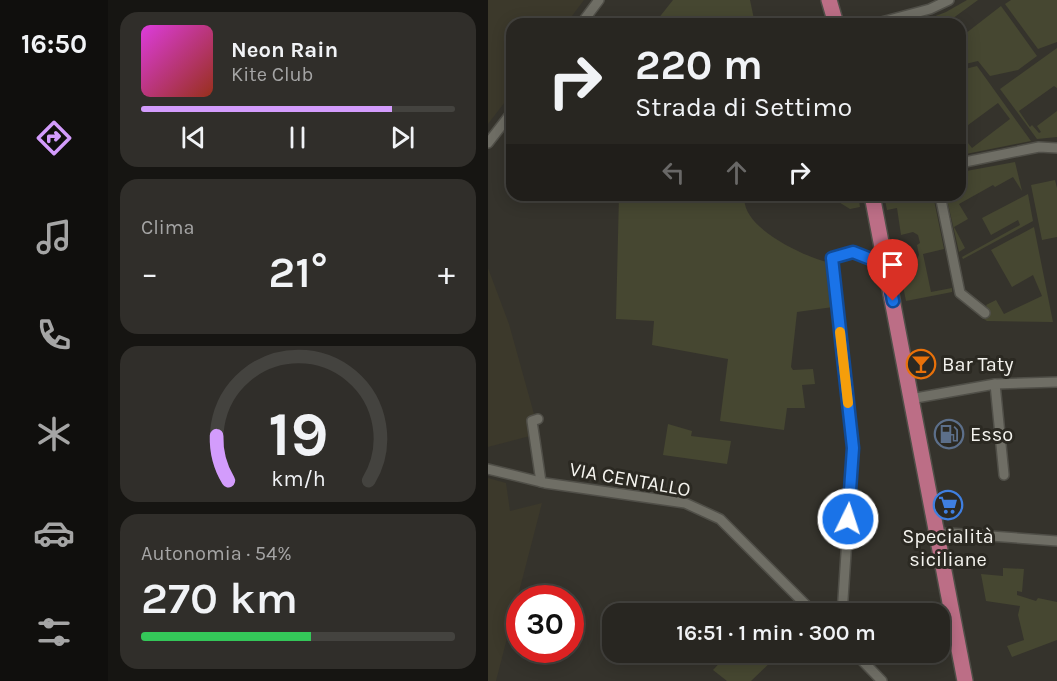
<!DOCTYPE html>
<html lang="it">
<meta charset="utf-8">
<style>
body{margin:0;font-family:Karla,sans-serif;background:#302e2a;color:#f1f3f6;height:100vh;display:flex;flex-direction:column;font-size:22px;white-space:nowrap}
*{box-sizing:border-box;margin:0}
p{font-size:20px;color:#a5a5a5}
.icon{flex:none;width:33px;height:33px;fill:none;stroke:currentColor;stroke-width:2;stroke-linecap:round;stroke-linejoin:round}
.map{position:relative;flex:1;overflow:hidden}
.drawer{display:flex;flex-direction:column;gap:12px;padding:12px;background:#161512;width:380px}
.drawer>*{flex:none}
.guide{position:absolute;left:18px;top:18px;width:460px;height:183px;border-radius:18px;box-shadow:0 3px 15px #0003,0 0 0 2px #44433f;background:#282621;color:#f1f3f6;overflow:hidden}
.speed{position:absolute;left:18px;top:585px;display:flex;gap:12px;font-size:30px;font-weight:700;text-align:center}
.speed>*{display:grid;place-content:center;width:78px;height:78px;border-radius:50%;background:#282621;box-shadow:0 3px 15px #0003,0 0 0 2px #44433f;line-height:1}
.speed .limit{border:9px solid #d22;background:#fff;color:#111}
.pin{position:absolute;display:grid;place-items:center;width:51px;height:51px;color:#fff;margin:-62px -26px;border-radius:50% 50% 50% 0;rotate:-45deg;box-shadow:0 0 6px #0007}
.pin .icon{rotate:45deg}
.me{position:absolute;width:66px;margin:-33px;rotate:4deg;stroke-linejoin:round;filter:drop-shadow(0 0 4px #0008)}
.turn{display:flex;align-items:center;gap:21px;height:126px;padding:0 30px;font-size:27px}
.turn .icon{width:78px;height:78px;stroke-width:2.5}
.turn b{display:block;font-size:42px;line-height:51px}
.lanes{display:flex;align-items:center;height:57px;padding:0 30px;background:#0003;justify-content:center;gap:30px;direction:ltr}
.lanes .off{opacity:.35}
.big{font-size:45px;font-weight:600;line-height:1.1}
.drawer .card{flex:1;display:flex;flex-direction:column;justify-content:center;gap:9px;min-width:0;padding:0 21px;border-radius:18px;background:#302e2a}
.drawer .dial{align-items:center;gap:0}
.dial svg{height:156px;overflow:visible;fill:none;stroke:#44433f;stroke-width:7;stroke-linecap:round;text-anchor:middle}
.dial text{fill:#f1f3f6;stroke:none}
.song{display:flex;align-items:center;gap:18px}
.cover{width:72px;height:72px;border-radius:9px;background:linear-gradient(135deg,hsl(300 70% 55%),hsl(10 70% 35%))}
.played{height:6px;border-radius:3px;background:linear-gradient(90deg,#d39cfc 80%,#44433f 80%)}
.keys{display:flex;justify-content:space-around;direction:ltr}
.heat{display:flex;justify-content:space-between;align-items:center;font-size:33px;direction:ltr}
.charge{height:9px;border-radius:4px;background:linear-gradient(90deg,#34c759 54%,#44433f 0)}
.trip{position:absolute;left:114px;top:603px;width:348px;height:60px;border-radius:18px;background:#282621;box-shadow:0 3px 15px #0003,0 0 0 2px #44433f;font-weight:600;line-height:60px;text-align:center}
main{display:flex;flex:1;min-height:0}
.tabs{display:flex;flex-direction:column;width:108px;justify-content:space-around;align-items:center;background:#100f0d;color:#a5a5a5}
.tabs .icon{width:42px;height:42px}
.tabs .on{color:#d39cfc}
.tabs b{font-size:27px;color:#f1f3f6}
.map>svg:first-child{display:block}
.built{fill:#3c392b}
.green{fill:#464731}
.lines{fill:none;stroke-linecap:round;stroke-linejoin:round}
.street-casing{stroke:#504f48;stroke-width:12}
.primary-casing{stroke:#504f48;stroke-width:18}
.street{stroke:#6f6e65;stroke-width:9}
.primary{stroke:#bc6e86;stroke-width:15}
.route-casing{stroke:#114b97;stroke-width:15}
.route{stroke:#1a73e8;stroke-width:10}
.slow{stroke:#f59e0b;stroke-width:10}
.labels{text-anchor:middle;stroke-width:6;stroke-linejoin:round;paint-order:stroke}
.poi-label{font-size:20px;fill:#f4f3ee;stroke:#2b2922;text-anchor:start}
.street-label{font-size:20px;fill:#f4f3ee;stroke:#2b2922}
</style>
<main>
<nav class="tabs">
<b>16:50</b>
<svg class="icon on" aria-label="directions" viewBox="0 0 24 24"><path d="M12 3l9 9-9 9-9-9zM9 14v-3h6M13 9l2 2-2 2"/></svg>
<svg class="icon" aria-label="music" viewBox="0 0 24 24"><path d="M9 18V5l10-2v13"/><circle cx="6" cy="18" r="3"/><circle cx="16" cy="16" r="3"/></svg>
<svg class="icon" aria-label="phone" viewBox="0 0 24 24"><path d="M5 4h4l2 5-3 2q2 4 5 5l2-3 5 2v4C11 20 4 13 5 4z"/></svg>
<svg class="icon" aria-label="climate" viewBox="0 0 24 24"><path d="M12 3v18M4 7l16 10M4 17L20 7"/></svg>
<svg class="icon" aria-label="car" viewBox="0 0 24 24"><path d="M5 17H2v-5l4-1 3-4h7l3 4 3 1v5h-3M9 17h6M6 11h13"/><circle cx="7" cy="17" r="2"/><circle cx="17" cy="17" r="2"/></svg>
<svg class="icon" aria-label="filters" viewBox="0 0 24 24"><path d="M4 7h16M4 17h16"/><circle cx="9" cy="7" r="2"/><circle cx="15" cy="17" r="2"/></svg>
</nav>
<section class="drawer">
<div class="card">
<div class="song"><i class="cover"></i><div><b>Neon Rain</b><p>Kite Club</p></div></div>
<div class="played"></div>
<div class="keys"><svg class="icon" aria-label="previous" viewBox="0 0 24 24"><path d="M18 5L8 12l10 7zM5 5v14"/></svg><svg class="icon" aria-label="pause" viewBox="0 0 24 24"><path d="M8 5v14M16 5v14"/></svg><svg class="icon" aria-label="next" viewBox="0 0 24 24"><path d="M6 5l10 7-10 7zM19 5v14"/></svg></div>
</div>
<div class="card"><p>Clima</p>
<div class="heat"><a>−</a><b class="big">21°</b><a>+</a></div>
</div>
<div class="card dial"><svg viewBox="0 0 100 80">
<path d="M14 69A42 42 0 1 1 86 69"/>
<path d="M14 69A42 42 0 0 1 8 46" stroke="#d39cfc"/>
<text x="50" y="56" font-size="32" font-weight="700">19</text>
<text x="50" y="72" font-size="11">km/h</text>
</svg></div>
<div class="card"><p>Autonomia · 54%</p><b class="big">270 km</b><div class="charge"></div></div>
</section>
<div class="map">
<svg width="570" height="681" viewBox="0 0 570 681">
<rect width="100%" height="100%" fill="#35332c"/>
<g class="built">
<polygon points="0,0 96,0 78,24 24,24 24,93 0,124"/>
<polygon points="0,268 21,324 46,414 40,421 42,436 0,447"/>
<polygon points="0,478 18,483 22,511 54,503 8,681 0,681"/>
</g>
<g class="green">
<polygon points="185,0 262,0 267,24 166,24"/>
<polygon points="479,0 490,0 457,24 432,22 458,12"/>
<polygon points="523,0 569,0 569,42 550,49 517,4"/>
<polygon points="513,6 549,56 530,70 502,76 490,61 473,65 473,37"/>
<polygon points="569,48 569,88 566,86 531,111 542,127 544,125 551,133 553,132 549,126 569,111 569,137 549,139 512,89"/>
<polygon points="489,66 543,141 473,155 473,140 476,138 484,148 522,119 510,103 476,128 473,124 473,70"/>
<polygon points="527,162 534,191 525,177 507,187 505,185 471,204 480,219 466,227 477,248 471,252 458,195 472,195 473,172"/>
<polygon points="567,180 569,188 569,237 554,240 543,185"/>
<polygon points="540,194 545,221 475,259 474,257 532,225 530,220 503,235 494,218"/>
<path d="M131,195H257C250,226 315,256 339,262L345,307L309,312L303,367L305,370L325,369L327,384L314,385L317,408H299L296,430L232,421L240,359L164,345L166,321L128,319Z"/>
<polygon points="370,195 372,207 362,209 341,196"/>
<polygon points="396,195 445,195 456,249 435,254 443,292 464,288 464,292 418,301 411,266 429,259 431,255 429,245 432,243 430,235 425,232 413,235 409,208 399,210"/>
<polygon points="546,227 565,322 499,321 494,318 500,309 498,305 508,300 516,314 554,296 545,275 524,287 503,250"/>
<polygon points="180,424 204,431 203,436 243,441 239,464 175,455"/>
<polygon points="515,568 536,569 534,592 529,591 529,595 548,601 550,598 569,602 569,640 524,657 519,646 536,640 530,615 532,606 498,601 493,574 515,576"/>
<polygon points="241,653 241,652 292,653 263,681 239,681 225,670"/>
</g>
<g class="lines">
<g class="street-casing">
<g id="street">
<polyline points="93,24 111,0"/>
<polyline points="386,24 442,9 461,0"/>
<polyline points="0,143 24,112"/>
<polyline points="472,163 551,147 570,148"/>
<polyline points="452,195 472,293 497,313"/>
<polyline points="507,384 516,475"/>
<polyline points="422,399 507,384 570,382"/>
<polyline points="50,419 44,421 53,482"/>
<polyline points="0,469 57,483 197,503 232,519 327,614"/>
<polyline points="448,535 461,533 570,541"/>
<polyline points="354,614 365,448 344,258 365,252 398,265"/>
<polyline points="366,652 394,681"/>
</g>
</g>
<g class="primary-casing">
<g id="primary">
<polyline points="341,0 348,24"/>
<polyline points="384,195 477,681"/>
</g>
</g>
<use href="#street" class="street"/>
<use href="#primary" class="primary"/>
</g>
<g class="lines">
<g class="route-casing">
<polyline id="route" points="360,519 365,448 344,258 365,252 398,265 405,301"/>
</g>
<use href="#route" class="route"/>
<polyline class="slow" points="352,332 360,403"/>
</g>
<defs>
<g id="bar-ring" transform="scale(1.5)"><circle r="9.5" fill="#2b2922" stroke="#e8710a" stroke-width="1.5"/><path d="M-6-5H6L.8 .8V4.5H3.5V6h-7V4.5H-.8V.8Z" fill="#e8710a"/></g>
<g id="fuel-ring" transform="scale(1.5)"><circle r="9.5" fill="#2b2922" stroke="#5c6f8a" stroke-width="1.5"/><path d="M-5.5-6h7V0h2V4h1.3V-2.5L3-4.5l.8-.8L6-3V5H2.5V1h-1V6h-7ZM-4.2-4.7v3.2H.2V-4.7Z" fill="#5c6f8a"/></g>
<g id="supermarket-ring" transform="scale(1.5)"><circle r="9.5" fill="#2b2922" stroke="#3f7fe0" stroke-width="1.5"/><path d="M-6-5.5h2.5l.6 2H6L4.5 2H-2.5L-4.4-4H-6ZM-1.5 3.2a1.3 1.3 0 1 0 .1 0ZM3 3.2a1.3 1.3 0 1 0 .1 0Z" fill="#3f7fe0"/></g>
</defs>
<g fill-rule="evenodd">
<use href="#bar-ring" x="433" y="364"/>
<use href="#fuel-ring" x="461" y="434"/>
<use href="#supermarket-ring" x="460" y="505"/>
</g>
<g class="labels">
<g class="poi-label">
<text x="454" y="371">Bar Taty</text>
<text x="482" y="441">Esso</text>
<text x="460" y="543" text-anchor="middle">Specialità<tspan x="460" dy="23">siciliane</tspan></text>
</g>
<g class="street-label">
<text transform="translate(142 479) rotate(10)" y="7">VIA CENTALLO</text>
</g>
</g>
</svg>
<div class="speed"><div class="limit">30</div></div>
<div class="pin" style="left:405px;top:301px;background:#d93025"><svg class="icon" aria-label="arrive" viewBox="0 0 24 24"><path d="M6 21V4h12l-3 4 3 4H6"/></svg></div>
<svg class="me" style="left:360px;top:519px" viewBox="-20 -20 40 40"><circle r="17" fill="#1a73e8" stroke="#fff" stroke-width="3"/><path d="M0-11L8 9 0 5-8 9z" fill="#fff"/></svg>
<div class="trip">16:51 · 1 min · 300 m</div>
<div class="guide">
<div class="turn"><svg class="icon" aria-label="right" viewBox="0 0 24 24"><path d="M7 20v-9h11M14 6l5 5-5 5"/></svg><div><b>220 m</b>Strada di Settimo</div></div>
<div class="lanes"><svg class="icon off" aria-label="left" viewBox="0 0 24 24"><path d="M17 20v-9H6M10 6l-5 5 5 5"/></svg><svg class="icon off" aria-label="ahead" viewBox="0 0 24 24"><path d="M12 20V5M6 11l6-6 6 6"/></svg><svg class="icon" aria-label="right" viewBox="0 0 24 24"><path d="M7 20v-9h11M14 6l5 5-5 5"/></svg></div>
</div>
</div>
</main>
